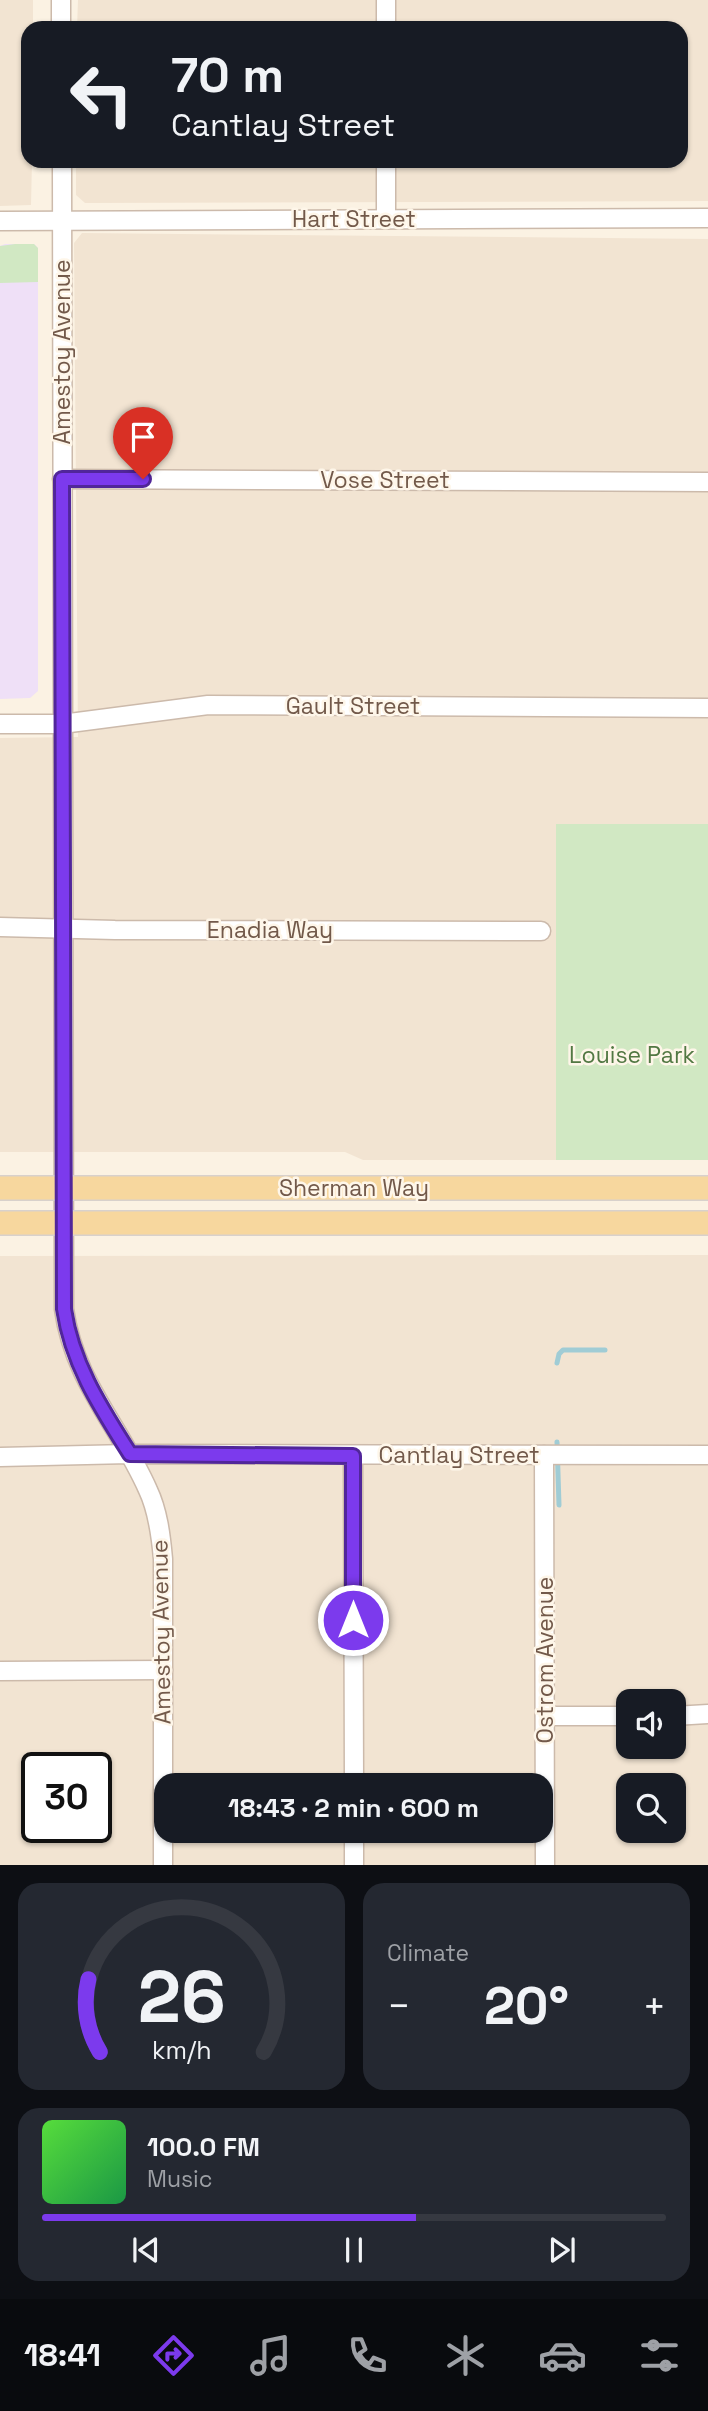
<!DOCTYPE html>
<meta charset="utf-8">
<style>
body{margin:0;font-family:"Space Grotesk",sans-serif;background:#242831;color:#f1f3f6;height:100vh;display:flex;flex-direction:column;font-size:26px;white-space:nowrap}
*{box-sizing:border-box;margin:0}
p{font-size:23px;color:#9ea1a6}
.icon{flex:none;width:38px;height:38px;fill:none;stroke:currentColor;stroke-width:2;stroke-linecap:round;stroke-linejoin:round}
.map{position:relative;height:1865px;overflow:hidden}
.panel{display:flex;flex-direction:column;gap:18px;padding:18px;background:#0d0f14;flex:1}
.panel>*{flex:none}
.banner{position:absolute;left:21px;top:21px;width:667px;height:147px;border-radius:21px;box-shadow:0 2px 5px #0004;background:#171b24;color:#f1f3f6;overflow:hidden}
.controls{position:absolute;left:616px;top:1689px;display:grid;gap:14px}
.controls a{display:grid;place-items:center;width:70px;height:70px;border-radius:14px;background:#171b24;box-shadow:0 2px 5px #0004;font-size:35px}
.speed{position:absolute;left:21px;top:1752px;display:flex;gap:14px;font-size:35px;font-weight:700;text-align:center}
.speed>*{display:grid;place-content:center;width:91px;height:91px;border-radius:50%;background:#171b24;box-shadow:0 2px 5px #0004;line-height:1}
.speed .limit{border:4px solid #111;border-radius:10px;background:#fff;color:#111}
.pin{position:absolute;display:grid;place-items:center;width:60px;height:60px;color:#fff;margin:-72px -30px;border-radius:50% 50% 50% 0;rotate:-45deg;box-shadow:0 0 7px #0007}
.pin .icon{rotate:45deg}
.me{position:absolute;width:77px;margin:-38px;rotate:0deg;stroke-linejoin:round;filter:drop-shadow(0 0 5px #0008)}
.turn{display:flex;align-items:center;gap:24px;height:147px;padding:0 35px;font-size:32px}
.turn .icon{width:91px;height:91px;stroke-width:2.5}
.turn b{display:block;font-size:49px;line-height:60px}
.big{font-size:52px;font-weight:800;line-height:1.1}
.panel .card{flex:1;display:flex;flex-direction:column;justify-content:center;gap:10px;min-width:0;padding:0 24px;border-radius:21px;background:#242831}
.panel .dial{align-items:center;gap:0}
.dial svg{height:182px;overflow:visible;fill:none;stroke:#363941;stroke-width:7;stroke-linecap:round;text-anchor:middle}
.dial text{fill:#f1f3f6;stroke:none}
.song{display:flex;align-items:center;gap:21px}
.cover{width:84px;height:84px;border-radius:10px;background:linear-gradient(135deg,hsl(110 70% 55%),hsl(140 70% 35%))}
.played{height:7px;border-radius:4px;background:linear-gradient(90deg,#7c3aed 60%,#363941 60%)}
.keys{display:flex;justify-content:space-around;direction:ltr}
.heat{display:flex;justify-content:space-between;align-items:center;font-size:38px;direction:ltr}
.panel .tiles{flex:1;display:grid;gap:18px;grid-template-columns:1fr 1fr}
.card:last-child{grid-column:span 2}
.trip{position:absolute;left:154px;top:1773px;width:399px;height:70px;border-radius:21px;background:#171b24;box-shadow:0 2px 5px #0004;font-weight:800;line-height:70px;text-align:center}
.dock{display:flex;height:112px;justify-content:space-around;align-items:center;background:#090b0e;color:#9ea1a6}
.dock .icon{width:49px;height:49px}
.dock .selected{color:#7c3aed}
.dock b{font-size:32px;color:#f1f3f6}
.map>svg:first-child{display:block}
.residential{fill:#f2e4d2;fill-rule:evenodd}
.education{fill:#efe0f7}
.green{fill:#d1e8c3}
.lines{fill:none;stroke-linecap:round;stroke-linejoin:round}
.stream{stroke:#a0ccd5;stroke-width:5}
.minor-casing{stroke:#ccbaab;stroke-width:21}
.major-casing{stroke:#d8d1cc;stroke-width:26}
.minor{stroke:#fff;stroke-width:18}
.major{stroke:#f7d79e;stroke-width:23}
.route-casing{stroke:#51269a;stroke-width:18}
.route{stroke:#7c3aed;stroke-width:12}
.labels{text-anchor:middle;stroke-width:5;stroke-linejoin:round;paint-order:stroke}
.street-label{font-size:23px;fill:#72594a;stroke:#fef6e9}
.park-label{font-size:23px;fill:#527843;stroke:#fef6e9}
</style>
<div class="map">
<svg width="708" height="1865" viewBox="0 0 708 1865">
<rect width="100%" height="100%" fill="#fbf2e3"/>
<g class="residential">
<polygon points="0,0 33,0 33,28 28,28 28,161 32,161 31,205 0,206"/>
<polygon points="78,0 708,0 708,201 85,203 76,195 76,161 681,161 681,28 77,28"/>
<polygon points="82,233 708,239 708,824 556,824 556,1160 363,1160 345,1152 0,1152 0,738 78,737 74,243"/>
<path d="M708,1255V1865H0V1256ZM628,1701H674V1746H628ZM37,1768H96V1827H37ZM166,1785H541V1830H166ZM628,1785H674V1830H628Z"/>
</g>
<polygon class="education" points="5,244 34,244 38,248 38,691 30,698 0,699 0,246"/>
<g class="green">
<polygon points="15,244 34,244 38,248 38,282 0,283 0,246"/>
<rect x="556" y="824" width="152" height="336"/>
</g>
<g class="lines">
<g class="stream">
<polyline points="557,1363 559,1354 563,1350 605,1350"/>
<polyline points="557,1442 559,1505"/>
</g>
<g class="minor-casing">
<g id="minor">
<polyline points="61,0 61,28"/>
<polyline points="386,0 386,28"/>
<path d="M62,161L64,1309C74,1382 120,1426 148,1490C158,1511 161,1536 163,1559V1865"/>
<polyline points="386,161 386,219"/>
<polyline points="0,221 708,218"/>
<polyline points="62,479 708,482"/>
<polyline points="0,724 62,724 208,705 708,708"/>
<polyline points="0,927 115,930 541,931"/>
<polyline points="544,1455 545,1865"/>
<polyline points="353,1456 354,1785"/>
<polyline points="0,1457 129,1454 708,1455"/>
<polyline points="0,1671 163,1670"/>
<polyline points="545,1716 628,1716"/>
<polyline points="674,1716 708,1714"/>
<polyline points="354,1830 354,1865"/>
</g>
</g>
<g class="major-casing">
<g id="major">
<polyline points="0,1188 708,1188"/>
<polyline points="0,1223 708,1223"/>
</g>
</g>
<use href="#minor" class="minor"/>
<use href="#major" class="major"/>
</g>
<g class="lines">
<g class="route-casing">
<path id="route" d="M143,479H62L64,1309C72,1364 101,1408 130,1454L353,1456V1620"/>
</g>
<use href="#route" class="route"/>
</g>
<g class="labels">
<g class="street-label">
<text x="354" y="227">Hart Street</text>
<text transform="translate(62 352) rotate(-90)" y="8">Amestoy Avenue</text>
<text x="385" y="488">Vose Street</text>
<text x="353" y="714">Gault Street</text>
<text x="270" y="938">Enadia Way</text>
<text x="354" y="1196">Sherman Way</text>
<text x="459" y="1463">Cantlay Street</text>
<text transform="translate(161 1632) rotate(-91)" y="8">Amestoy Avenue</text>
<text transform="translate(545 1660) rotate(-90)" y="8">Ostrom Avenue</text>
</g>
<g class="park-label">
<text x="632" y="1063">Louise Park</text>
</g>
</g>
</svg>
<div class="controls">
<a><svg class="icon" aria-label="sound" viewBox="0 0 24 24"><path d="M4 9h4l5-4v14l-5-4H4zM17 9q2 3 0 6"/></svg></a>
<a><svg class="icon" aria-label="search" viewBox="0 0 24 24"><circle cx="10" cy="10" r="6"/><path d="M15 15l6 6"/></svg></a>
</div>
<div class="speed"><div class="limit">30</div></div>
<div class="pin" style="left:143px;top:479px;background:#d93025"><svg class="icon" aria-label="arrive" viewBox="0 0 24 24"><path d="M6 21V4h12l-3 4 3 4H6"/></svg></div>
<svg class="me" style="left:353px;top:1620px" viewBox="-20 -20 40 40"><circle r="17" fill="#7c3aed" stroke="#fff" stroke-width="3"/><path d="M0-11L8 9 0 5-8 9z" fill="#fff"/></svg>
<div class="trip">18:43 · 2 min · 600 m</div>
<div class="banner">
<div class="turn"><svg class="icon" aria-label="left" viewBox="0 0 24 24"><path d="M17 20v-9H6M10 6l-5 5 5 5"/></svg><div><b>70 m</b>Cantlay Street</div></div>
</div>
</div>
<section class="panel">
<div class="tiles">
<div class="card dial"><svg viewBox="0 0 100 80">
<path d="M14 69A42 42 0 1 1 86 69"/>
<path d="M14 69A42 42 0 0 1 9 37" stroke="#7c3aed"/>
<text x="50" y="56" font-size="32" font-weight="700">26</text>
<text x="50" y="72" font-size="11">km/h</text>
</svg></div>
<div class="card"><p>Climate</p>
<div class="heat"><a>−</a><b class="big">20°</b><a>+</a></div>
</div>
<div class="card">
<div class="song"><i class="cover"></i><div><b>100.0 FM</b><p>Music</p></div></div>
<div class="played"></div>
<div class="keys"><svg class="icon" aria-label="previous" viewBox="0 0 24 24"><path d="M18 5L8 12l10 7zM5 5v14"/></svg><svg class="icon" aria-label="pause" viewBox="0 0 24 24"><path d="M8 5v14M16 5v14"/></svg><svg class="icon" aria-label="next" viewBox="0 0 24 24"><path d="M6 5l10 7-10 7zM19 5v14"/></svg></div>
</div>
</div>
</section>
<nav class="dock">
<b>18:41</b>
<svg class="icon selected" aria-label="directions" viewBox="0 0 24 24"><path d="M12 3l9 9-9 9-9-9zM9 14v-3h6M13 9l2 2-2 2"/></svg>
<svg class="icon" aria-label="music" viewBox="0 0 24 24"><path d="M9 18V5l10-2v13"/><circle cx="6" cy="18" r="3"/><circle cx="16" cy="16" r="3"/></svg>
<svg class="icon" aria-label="phone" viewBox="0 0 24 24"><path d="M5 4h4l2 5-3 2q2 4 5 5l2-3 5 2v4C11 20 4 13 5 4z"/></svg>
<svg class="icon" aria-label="climate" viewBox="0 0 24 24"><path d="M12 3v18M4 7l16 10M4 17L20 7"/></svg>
<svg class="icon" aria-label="car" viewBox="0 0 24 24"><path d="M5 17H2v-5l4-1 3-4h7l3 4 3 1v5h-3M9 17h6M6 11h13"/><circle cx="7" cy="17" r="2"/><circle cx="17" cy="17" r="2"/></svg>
<svg class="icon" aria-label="filters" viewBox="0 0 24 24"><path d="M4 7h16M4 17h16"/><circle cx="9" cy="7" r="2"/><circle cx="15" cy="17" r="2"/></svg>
</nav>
